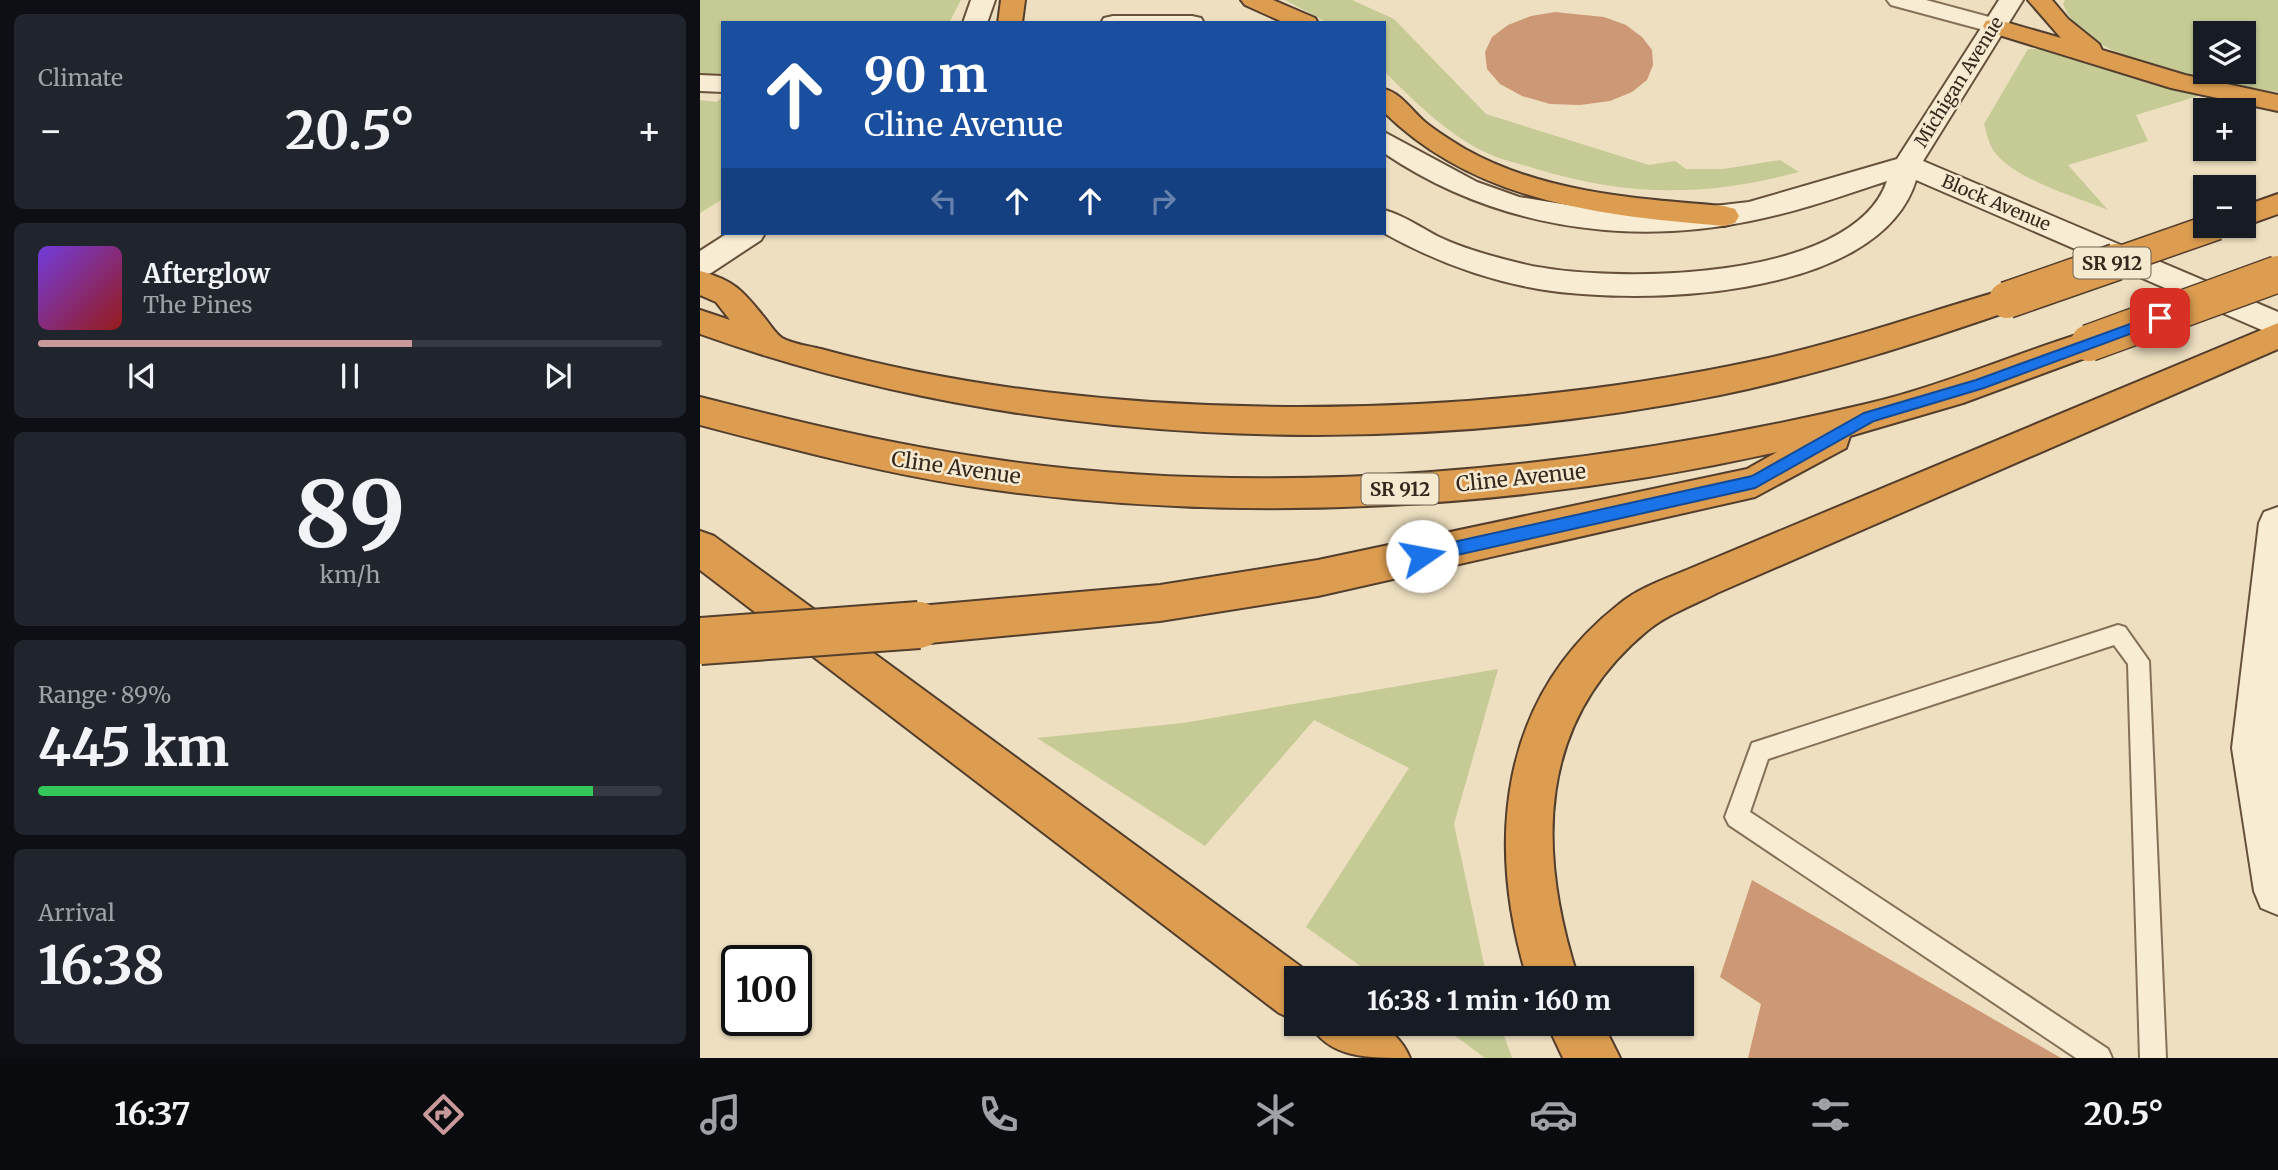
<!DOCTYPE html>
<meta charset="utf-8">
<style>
body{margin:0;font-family:Merriweather,serif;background:#20242c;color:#f1f3f6;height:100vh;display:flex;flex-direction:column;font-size:26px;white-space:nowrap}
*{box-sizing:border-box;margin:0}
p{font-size:23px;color:#9ea1a6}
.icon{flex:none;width:38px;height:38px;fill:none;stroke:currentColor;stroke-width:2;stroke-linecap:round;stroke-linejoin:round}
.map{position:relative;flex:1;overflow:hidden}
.drawer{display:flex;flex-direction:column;gap:14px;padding:14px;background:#0d0f14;width:700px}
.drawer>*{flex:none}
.top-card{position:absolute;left:21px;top:21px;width:665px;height:214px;border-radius:0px;box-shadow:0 2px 5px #0004;background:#1a4fa0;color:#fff;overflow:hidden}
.controls{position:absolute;left:1493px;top:21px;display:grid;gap:14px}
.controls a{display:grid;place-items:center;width:63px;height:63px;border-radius:0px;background:#171b24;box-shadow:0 2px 5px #0004;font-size:35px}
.speed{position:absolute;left:21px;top:945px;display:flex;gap:14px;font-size:35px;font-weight:700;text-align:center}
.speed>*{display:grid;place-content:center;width:91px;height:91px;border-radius:50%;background:#171b24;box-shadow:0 2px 5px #0004;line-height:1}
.speed .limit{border:4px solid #111;border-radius:10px;background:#fff;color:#111}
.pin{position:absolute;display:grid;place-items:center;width:60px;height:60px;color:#fff;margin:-30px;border-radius:14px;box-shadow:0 4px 10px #0006}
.me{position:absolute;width:77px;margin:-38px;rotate:78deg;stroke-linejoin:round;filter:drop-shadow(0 0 5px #0008)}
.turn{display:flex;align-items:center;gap:24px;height:147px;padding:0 28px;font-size:32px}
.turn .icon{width:91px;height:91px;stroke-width:2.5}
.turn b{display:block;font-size:49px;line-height:60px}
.lanes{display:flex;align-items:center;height:66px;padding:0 28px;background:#0003;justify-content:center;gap:35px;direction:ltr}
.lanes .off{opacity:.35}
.big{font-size:52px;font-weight:700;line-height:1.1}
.drawer .card{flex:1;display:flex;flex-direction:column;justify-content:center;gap:10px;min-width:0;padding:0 24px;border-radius:10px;background:#20242c}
.drawer .dial{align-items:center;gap:0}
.dial b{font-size:91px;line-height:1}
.song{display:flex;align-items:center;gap:21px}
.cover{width:84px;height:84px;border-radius:10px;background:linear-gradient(135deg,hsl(260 70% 55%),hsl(0 70% 35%))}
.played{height:7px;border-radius:4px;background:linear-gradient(90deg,#c8989b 60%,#363941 60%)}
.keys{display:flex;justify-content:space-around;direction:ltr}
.heat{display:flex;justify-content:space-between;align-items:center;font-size:38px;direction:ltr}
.charge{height:10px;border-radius:5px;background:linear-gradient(90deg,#34c759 89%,#363941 0)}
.trip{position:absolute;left:584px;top:966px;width:410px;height:70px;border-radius:0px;background:#171b24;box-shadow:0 2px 5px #0004;font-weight:700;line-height:70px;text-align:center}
.dock{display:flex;height:112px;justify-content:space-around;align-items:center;background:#090b0e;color:#9ea1a6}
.dock .icon{width:49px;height:49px}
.dock .selected{color:#c8989b}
.dock b{font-size:32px;color:#f1f3f6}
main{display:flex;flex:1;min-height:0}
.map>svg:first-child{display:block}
.green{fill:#c6cb95;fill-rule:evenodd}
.building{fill:#cc9876}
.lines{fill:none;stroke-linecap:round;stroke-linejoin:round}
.service-casing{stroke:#867058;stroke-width:4}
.minor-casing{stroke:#867058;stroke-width:4}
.secondary-casing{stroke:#68513c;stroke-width:4}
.motorway-casing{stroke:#543e2d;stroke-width:4}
.service{fill:#f8edd3;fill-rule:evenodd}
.minor{fill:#f8edd3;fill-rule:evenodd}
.secondary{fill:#f8edd3;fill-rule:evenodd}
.motorway{fill:#dd9d50;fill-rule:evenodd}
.motorway-bridge-far2-casing{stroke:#543e2d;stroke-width:30;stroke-linecap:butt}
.motorway-bridge-far1-casing{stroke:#543e2d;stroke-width:39;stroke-linecap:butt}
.motorway-bridge-casing{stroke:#543e2d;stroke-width:50;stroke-linecap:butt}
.motorway-bridge-far2{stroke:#dd9d50;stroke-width:27}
.motorway-bridge-far1{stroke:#dd9d50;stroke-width:36}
.motorway-bridge{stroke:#dd9d50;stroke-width:46}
.route{fill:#1a73e8;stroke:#114b97;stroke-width:2}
.labels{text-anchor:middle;stroke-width:5;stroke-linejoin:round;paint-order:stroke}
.far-street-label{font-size:18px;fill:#36281d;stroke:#f5e9d0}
.shield{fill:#f5e9d0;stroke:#6f6253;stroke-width:2}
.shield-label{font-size:19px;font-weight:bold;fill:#36281d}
.street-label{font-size:21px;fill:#36281d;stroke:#f5e9d0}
</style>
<main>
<section class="drawer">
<div class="card"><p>Climate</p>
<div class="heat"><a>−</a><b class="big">20.5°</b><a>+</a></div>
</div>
<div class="card">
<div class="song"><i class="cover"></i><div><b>Afterglow</b><p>The Pines</p></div></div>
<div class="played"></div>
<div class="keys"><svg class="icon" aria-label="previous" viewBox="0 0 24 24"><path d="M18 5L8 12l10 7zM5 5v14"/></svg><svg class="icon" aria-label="pause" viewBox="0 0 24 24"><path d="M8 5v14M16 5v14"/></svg><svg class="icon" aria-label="next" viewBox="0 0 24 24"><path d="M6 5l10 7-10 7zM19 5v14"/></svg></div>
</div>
<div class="card dial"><b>89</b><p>km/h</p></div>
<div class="card"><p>Range · 89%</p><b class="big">445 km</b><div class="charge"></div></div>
<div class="card"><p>Arrival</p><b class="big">16:38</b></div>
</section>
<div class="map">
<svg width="1578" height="1058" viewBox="0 0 1578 1058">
<rect width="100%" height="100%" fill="#eddfc0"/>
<g class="green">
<polygon points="0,0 261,0 249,23 23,23 23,78 0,75"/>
<path d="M585,0H652L694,19L786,114L949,165L975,161L986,169H1023L1080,160L1099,172C1004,197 928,197 833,168C818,163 801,160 787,153C749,136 713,100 684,71V23H628Z"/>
<path d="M1365,0H1578V92C1524,84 1417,66 1377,27C1371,21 1367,12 1363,4ZM1505,33H1544V72H1505Z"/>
<path d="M1328,49H1346L1505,94L1436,115L1448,141L1368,165L1408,210C1376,197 1319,181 1296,154C1289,146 1287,134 1284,124Z"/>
<polygon points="23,96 23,199 0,213 0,100 17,102"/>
<polygon points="798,669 754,824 787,978 677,978 606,927 709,768 614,720 505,846 337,738 483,723"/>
<polygon points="739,1024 800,1024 812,1058 785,1058"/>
</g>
<g class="building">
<polygon points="855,12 904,17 926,25 942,37 952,50 953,65 947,80 932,92 910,101 880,105 850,104 822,96 800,84 787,69 785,52 792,37 808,25 831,16"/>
<polygon points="1052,880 1361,1058 1048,1058 1061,1004 1020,977"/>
</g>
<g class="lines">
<g class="service-casing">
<polygon id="service" points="1418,625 1425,627 1449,661 1466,1058 1440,1058 1428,664 1414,645 1068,759 1050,812 1408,1049 1412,1058 1376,1058 1029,825 1025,817 1052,743"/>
</g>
<g class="minor-casing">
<polygon id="minor" points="1187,0 1226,0 1304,21 1307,26 1304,31 1295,33 1191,5"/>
</g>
<g class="secondary-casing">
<g id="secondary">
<polygon points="271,0 295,0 287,23 263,23"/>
<path d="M1299,0H1323L1223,161L1578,312V337L1216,180C1179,302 929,307 828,287C777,277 729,258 684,233V210C703,215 720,227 737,236C764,249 794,257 823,264C908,284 1153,283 1187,181C1142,196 1097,212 1050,221C923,247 792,226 684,153V132L777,182L819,197L905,211L953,213L1049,202L1197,159Z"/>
<polygon points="413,16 492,16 501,18 504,23 401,23 404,18"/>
<polygon points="0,75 23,76 23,92 0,91"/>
<polygon points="28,233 65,233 61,240 11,273 0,276 0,251"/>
<polygon points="1578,507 1578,915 1561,908 1554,891 1532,748 1559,523 1564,512"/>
</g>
</g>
<g class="motorway-casing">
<g id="motorway">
<polygon points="301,0 325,0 322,23 298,23"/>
<polygon points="541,0 573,0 615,18 618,23 585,23 545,5"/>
<polygon points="1328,0 1352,0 1368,19 1399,44 1402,50 1485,75 1578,95 1578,111 1471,88 1286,31 1283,26 1286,21 1295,19 1361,38"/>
<path d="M684,89C701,93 712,111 725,122C737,132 752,141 765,149C843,193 937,199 1024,206L1035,209L1039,216L1035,223L1024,226C902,216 775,202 684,112Z"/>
<polygon points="1578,194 1578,214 1544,226 1544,206"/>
<path d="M0,271C35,281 42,290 64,317C69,323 75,333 82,338C92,344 109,346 121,349C404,427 773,422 1059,360C1143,342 1224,313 1307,289L1318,292L1323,300L1318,308C1220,342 1122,374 1020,395C687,461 320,448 0,334V310L30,320L16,302L0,295Z"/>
<path d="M1578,323V349L1017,593C994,605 967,614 947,631C836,723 837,851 878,978H827C786,842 799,699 918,605C938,588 965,579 989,569Z"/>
<path d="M1389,331L1401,334L1406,343L1401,352L1263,403L1150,436L1146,448L1055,497L618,596L460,621L219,644L204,638L198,625L204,612L219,606L460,585L618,560L1047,469L1077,452C820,509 549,525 288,489C190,475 95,450 0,425V397C94,421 188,444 285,458C570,502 887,470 1166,404C1243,386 1314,354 1389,331Z"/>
<polygon points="0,531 14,536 615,977 597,978 597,1021 579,1013 0,570"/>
<path d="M610,1024C651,1022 691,1013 710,1058C667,1058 629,1058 610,1024Z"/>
<polygon points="847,1024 903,1024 920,1058 863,1058"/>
</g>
</g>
<use href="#service" class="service"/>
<use href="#minor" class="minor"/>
<use href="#secondary" class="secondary"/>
<use href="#motorway" class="motorway"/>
<g class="motorway-bridge-far2-casing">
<polyline id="motorway-bridge-far2" points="1411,263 1517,226"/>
</g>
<g class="motorway-bridge-far1-casing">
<g id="motorway-bridge-far1">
<polyline points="1307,300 1416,262"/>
<polyline points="1389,343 1578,274"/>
</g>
</g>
<g class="motorway-bridge-casing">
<polyline id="motorway-bridge" points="0,641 219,625"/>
</g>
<use href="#motorway-bridge-far2" class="motorway-bridge-far2"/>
<use href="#motorway-bridge-far1" class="motorway-bridge-far1"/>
<use href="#motorway-bridge" class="motorway-bridge"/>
</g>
<polygon class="route" points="1460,313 1467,318 1465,321 1284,388 1174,421 1055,488 722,563 714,556 722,549 1052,476 1164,413 1276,380"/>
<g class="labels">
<g class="far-street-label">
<text transform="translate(1259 82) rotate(-58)" y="6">Michigan Avenue</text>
<text transform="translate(1296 203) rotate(23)" y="6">Block Avenue</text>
</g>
<g class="shield">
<rect x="1373.5" y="247.5" width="77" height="31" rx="5"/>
<rect x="661.5" y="473.5" width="77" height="31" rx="5"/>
</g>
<g class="shield-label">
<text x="1412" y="270">SR 912</text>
<text x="700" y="496">SR 912</text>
</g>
<g class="street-label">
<text transform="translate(256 468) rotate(8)" y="7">Cline Avenue</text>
<text transform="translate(821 478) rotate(-6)" y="7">Cline Avenue</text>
</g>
</g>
</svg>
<div class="controls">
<a><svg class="icon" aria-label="layers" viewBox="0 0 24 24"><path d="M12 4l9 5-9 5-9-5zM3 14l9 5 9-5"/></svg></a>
<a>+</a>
<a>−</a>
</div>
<div class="speed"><div class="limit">100</div></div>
<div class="pin" style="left:1460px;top:318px;background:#d93025"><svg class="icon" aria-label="arrive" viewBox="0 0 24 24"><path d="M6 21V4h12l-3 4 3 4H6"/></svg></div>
<svg class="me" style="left:722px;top:556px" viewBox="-20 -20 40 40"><circle r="19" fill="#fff"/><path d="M0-13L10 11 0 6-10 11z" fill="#1a73e8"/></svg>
<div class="trip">16:38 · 1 min · 160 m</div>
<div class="top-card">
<div class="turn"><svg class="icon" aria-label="ahead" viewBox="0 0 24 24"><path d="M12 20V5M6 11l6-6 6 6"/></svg><div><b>90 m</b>Cline Avenue</div></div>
<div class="lanes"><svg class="icon off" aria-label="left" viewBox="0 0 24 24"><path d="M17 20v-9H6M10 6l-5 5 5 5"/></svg><svg class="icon" aria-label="ahead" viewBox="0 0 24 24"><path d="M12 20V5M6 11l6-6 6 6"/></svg><svg class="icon" aria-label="ahead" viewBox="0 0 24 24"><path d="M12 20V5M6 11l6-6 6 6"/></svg><svg class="icon off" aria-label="right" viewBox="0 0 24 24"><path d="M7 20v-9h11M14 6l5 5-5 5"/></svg></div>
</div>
</div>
</main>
<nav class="dock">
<b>16:37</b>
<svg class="icon selected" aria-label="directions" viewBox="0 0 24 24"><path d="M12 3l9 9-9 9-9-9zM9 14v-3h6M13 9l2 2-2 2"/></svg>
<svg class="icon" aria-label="music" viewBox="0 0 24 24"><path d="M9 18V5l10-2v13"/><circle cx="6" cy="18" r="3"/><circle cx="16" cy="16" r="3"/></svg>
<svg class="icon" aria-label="phone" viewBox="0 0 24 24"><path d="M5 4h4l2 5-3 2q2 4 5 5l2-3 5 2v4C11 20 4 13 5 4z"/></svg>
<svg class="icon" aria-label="climate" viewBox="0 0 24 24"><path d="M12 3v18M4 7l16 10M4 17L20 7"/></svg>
<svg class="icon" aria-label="car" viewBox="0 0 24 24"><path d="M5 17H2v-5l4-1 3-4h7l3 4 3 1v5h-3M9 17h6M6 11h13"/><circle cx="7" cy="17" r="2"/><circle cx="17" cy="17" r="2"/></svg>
<svg class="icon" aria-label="filters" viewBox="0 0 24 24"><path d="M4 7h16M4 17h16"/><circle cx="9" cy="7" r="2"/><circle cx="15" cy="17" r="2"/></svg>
<b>20.5°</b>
</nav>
